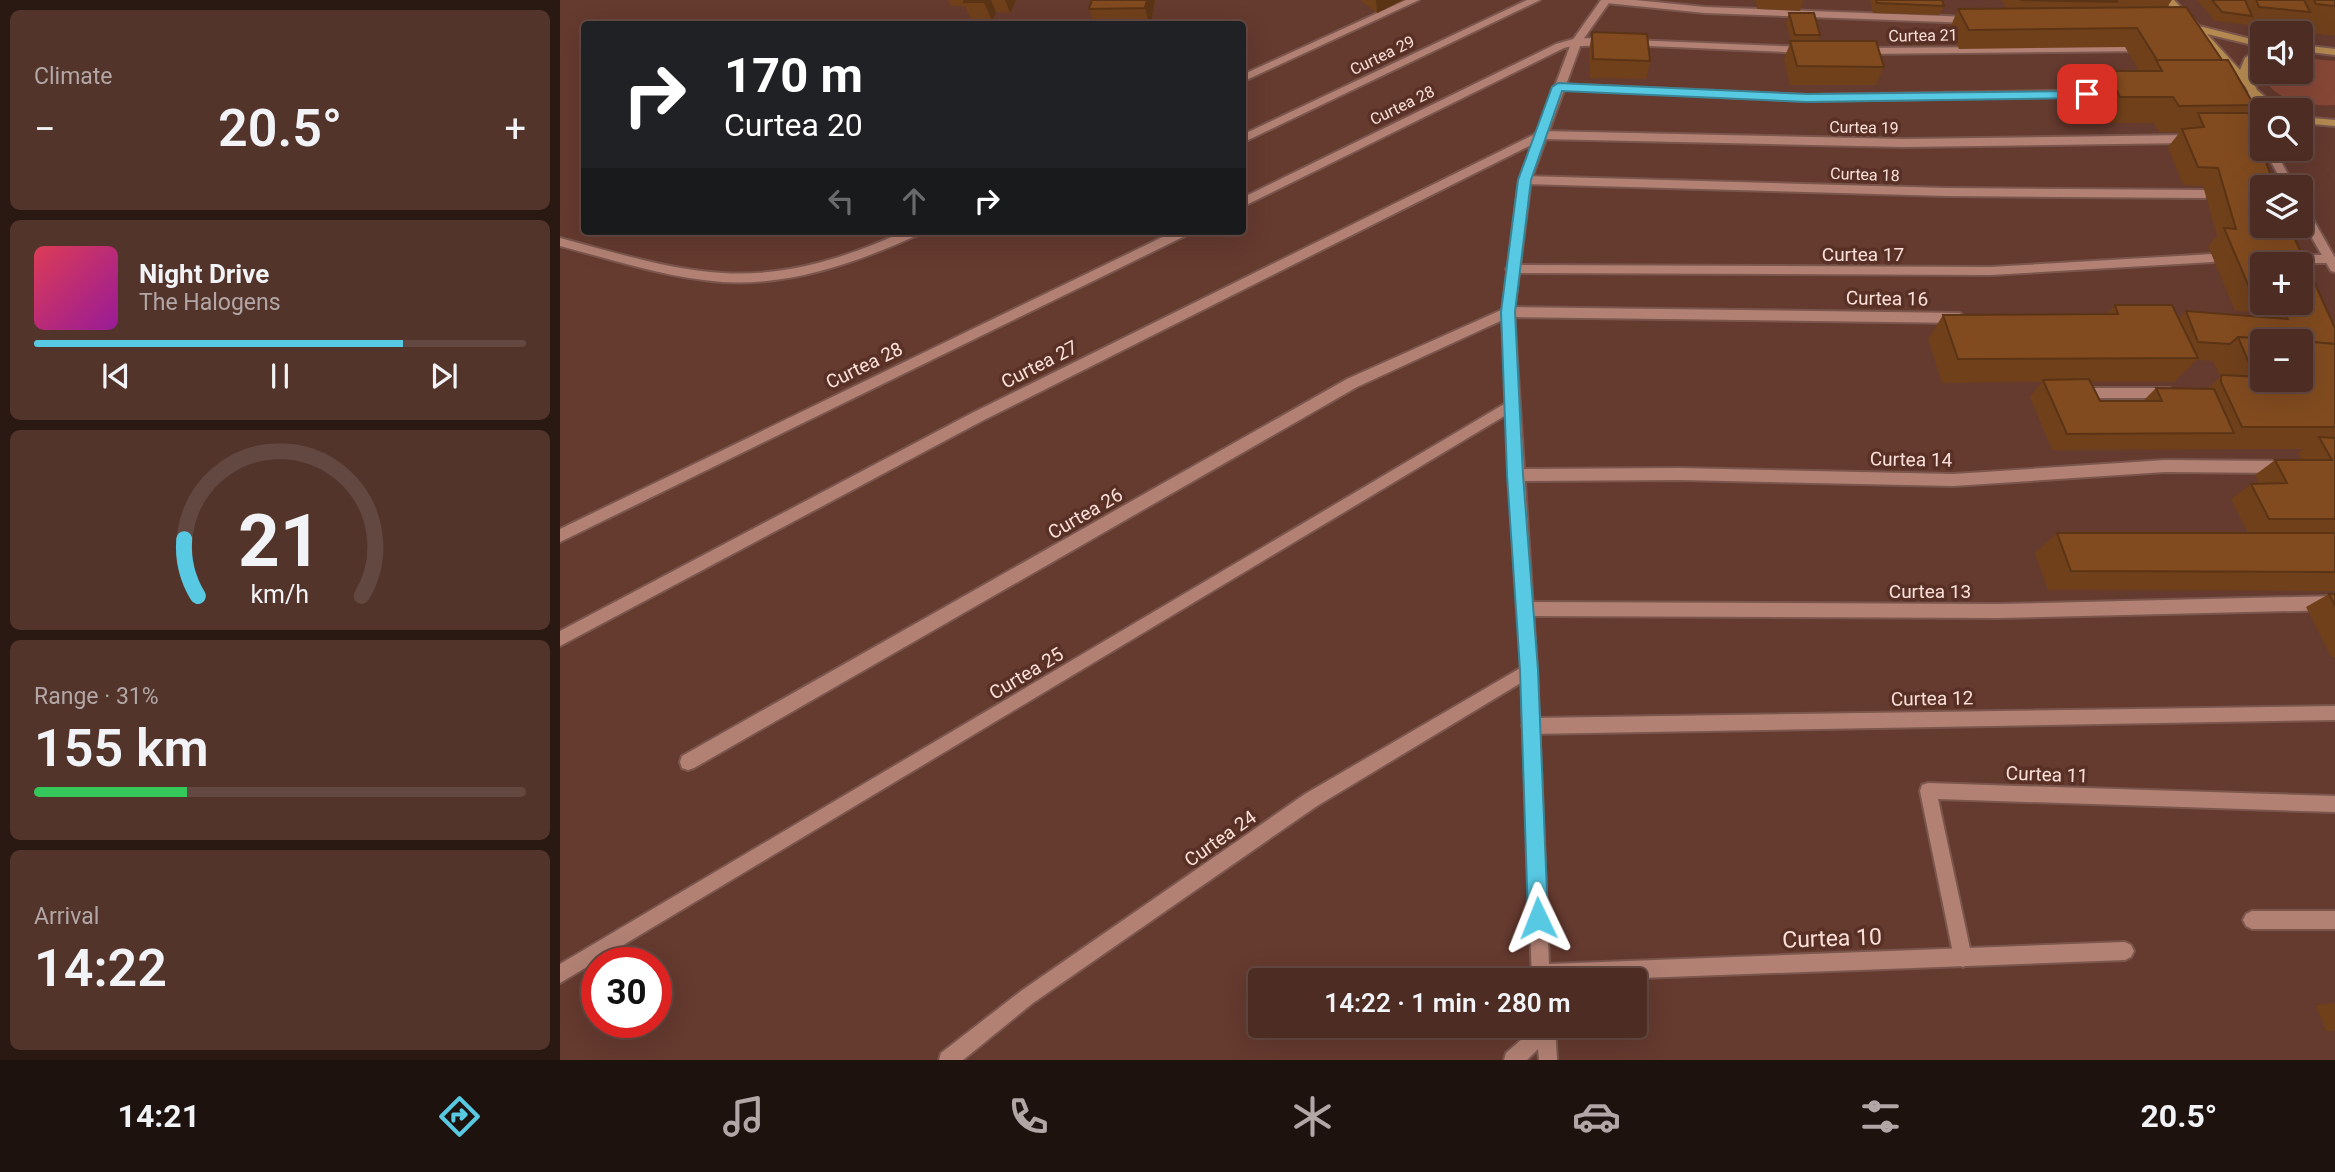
<!DOCTYPE html>
<meta charset="utf-8">
<style>
body{margin:0;font-family:Roboto,sans-serif;background:#53342b;color:#f1f3f6;height:100vh;display:flex;flex-direction:column;font-size:26px;white-space:nowrap}
*{box-sizing:border-box;margin:0}
p{font-size:23px;color:#b2a7a6}
.icon{flex:none;width:38px;height:38px;fill:none;stroke:currentColor;stroke-width:2;stroke-linecap:round;stroke-linejoin:round}
.map{position:relative;flex:1;overflow:hidden}
.drawer{display:flex;flex-direction:column;gap:10px;padding:10px;background:#2a1813;width:560px}
.drawer>*{flex:none}
.top-card{position:absolute;left:21px;top:21px;width:665px;height:214px;border-radius:7px;box-shadow:0 7px 28px #0002,0 0 0 2px #634841;background:#202124;color:#fff;overflow:hidden}
.controls{position:absolute;left:1690px;top:21px;display:grid;gap:14px}
.controls a{display:grid;place-items:center;width:63px;height:63px;border-radius:7px;background:#4c2c23;box-shadow:0 7px 28px #0002,0 0 0 2px #634841;font-size:35px}
.speed{position:absolute;left:21px;top:947px;display:flex;gap:14px;font-size:35px;font-weight:700;text-align:center}
.speed>*{display:grid;place-content:center;width:91px;height:91px;border-radius:50%;background:#4c2c23;box-shadow:0 7px 28px #0002,0 0 0 2px #634841;line-height:1}
.speed .limit{border:10px solid #d22;background:#fff;color:#111}
.pin{position:absolute;display:grid;place-items:center;width:60px;height:60px;color:#fff;margin:-30px;border-radius:14px;box-shadow:0 4px 10px #0006}
.me{position:absolute;width:77px;margin:-38px;rotate:358deg;stroke-linejoin:round;filter:drop-shadow(0 0 5px #0008)}
.turn{display:flex;align-items:center;gap:24px;height:147px;padding:0 28px;font-size:32px}
.turn .icon{width:91px;height:91px;stroke-width:2.5}
.turn b{display:block;font-size:49px;line-height:60px}
.lanes{display:flex;align-items:center;height:66px;padding:0 28px;background:#0003;justify-content:center;gap:35px;direction:ltr}
.lanes .off{opacity:.35}
.big{font-size:52px;font-weight:600;line-height:1.1}
.drawer .card{flex:1;display:flex;flex-direction:column;justify-content:center;gap:10px;min-width:0;padding:0 24px;border-radius:10px;background:#53342b}
.drawer .dial{align-items:center;gap:0}
.dial svg{height:182px;overflow:visible;fill:none;stroke:#634841;stroke-width:7;stroke-linecap:round;text-anchor:middle}
.dial text{fill:#f1f3f6;stroke:none}
.song{display:flex;align-items:center;gap:21px}
.cover{width:84px;height:84px;border-radius:10px;background:linear-gradient(135deg,hsl(350 70% 55%),hsl(300 70% 35%))}
.played{height:7px;border-radius:4px;background:linear-gradient(90deg,#58c9e3 75%,#634841 75%)}
.keys{display:flex;justify-content:space-around;direction:ltr}
.heat{display:flex;justify-content:space-between;align-items:center;font-size:38px;direction:ltr}
.charge{height:10px;border-radius:5px;background:linear-gradient(90deg,#34c759 31%,#634841 0)}
.trip{position:absolute;left:688px;top:968px;width:399px;height:70px;border-radius:7px;background:#4c2c23;box-shadow:0 7px 28px #0002,0 0 0 2px #634841;font-weight:600;line-height:70px;text-align:center}
.dock{display:flex;height:112px;justify-content:space-around;align-items:center;background:#1e120e;color:#b2a7a6}
.dock .icon{width:49px;height:49px}
.dock .active{color:#58c9e3}
.dock b{font-size:32px;color:#f1f3f6}
main{display:flex;flex:1;min-height:0}
.map>svg:first-child{display:block}
.green{fill:#874736}
.lines{fill:none;stroke-linecap:round;stroke-linejoin:round}
.service-casing{stroke:#7a564d;stroke-width:4}
.minor-casing{stroke:#7a564d;stroke-width:4}
.tertiary-casing{stroke:#7a564d;stroke-width:4}
.secondary-casing{stroke:#7a564d;stroke-width:4}
.service{fill:#b28174;fill-rule:evenodd}
.minor{fill:#b28174;fill-rule:evenodd}
.tertiary{fill:#b28174;fill-rule:evenodd}
.secondary{fill:#b58a51;fill-rule:evenodd}
.wall{fill:#70401b;fill-rule:evenodd}
.shaded-wall{fill:#5b3416}
.building{fill:#824b1f;stroke:#5b3416;stroke-width:2}
.route{fill:#58c9e3;stroke:#398394;stroke-width:2}
.labels{text-anchor:middle;stroke-width:7;stroke-linejoin:round;paint-order:stroke}
.far-street-label{font-size:16px;fill:#fbe0d9;stroke:#593025}
.street-label{font-size:19px;fill:#fbe0d9;stroke:#593025}
.near-street-label{font-size:23px;fill:#fbe0d9;stroke:#593025}
</style>
<main>
<section class="drawer">
<div class="card"><p>Climate</p>
<div class="heat"><a>−</a><b class="big">20.5°</b><a>+</a></div>
</div>
<div class="card">
<div class="song"><i class="cover"></i><div><b>Night Drive</b><p>The Halogens</p></div></div>
<div class="played"></div>
<div class="keys"><svg class="icon" aria-label="previous" viewBox="0 0 24 24"><path d="M18 5L8 12l10 7zM5 5v14"/></svg><svg class="icon" aria-label="pause" viewBox="0 0 24 24"><path d="M8 5v14M16 5v14"/></svg><svg class="icon" aria-label="next" viewBox="0 0 24 24"><path d="M6 5l10 7-10 7zM19 5v14"/></svg></div>
</div>
<div class="card dial"><svg viewBox="0 0 100 80">
<path d="M14 69A42 42 0 1 1 86 69"/>
<path d="M14 69A42 42 0 0 1 8 44" stroke="#58c9e3"/>
<text x="50" y="56" font-size="32" font-weight="700">21</text>
<text x="50" y="72" font-size="11">km/h</text>
</svg></div>
<div class="card"><p>Range · 31%</p><b class="big">155 km</b><div class="charge"></div></div>
<div class="card"><p>Arrival</p><b class="big">14:22</b></div>
</section>
<div class="map">
<svg width="1775" height="1060" viewBox="0 0 1775 1060">
<rect width="100%" height="100%" fill="#653a2f"/>
<path class="green" d="M1741,58L1775,61V105C1751,107 1708,101 1703,72H1741Z"/>
<g class="lines">
<g class="service-casing">
<g id="service">
<polygon points="967,0 980,0 682,143 682,135"/>
<polygon points="1041,0 1075,0 1145,7 1411,17 1416,20 1411,23 1145,13 1046,3"/>
<path d="M1017,38L1047,39L1052,42C1042,48 1018,44 1004,48L682,207V198L996,44Z"/>
<polygon points="1071,40 1246,47 1251,50 1246,53 1067,45 1066,43"/>
<polygon points="1584,46 1589,49 1588,51 1301,54 1296,51 1301,48"/>
<polygon points="998,84 1247,95 1549,90 1554,93 1549,96 1247,101 994,89 993,87"/>
<polygon points="981,131 1345,139 1627,135 1632,139 1627,143 1345,147 983,139 422,421 0,646 0,631 412,413"/>
<polygon points="965,176 1387,188 1645,190 1651,194 1645,198 1387,196 965,184 959,180"/>
<polygon points="615,231 631,231 629,234 0,542 0,529"/>
<polygon points="1653,254 1659,258 1653,262 1430,275 952,273 946,269 952,265 1430,267"/>
<polygon points="1726,255 1770,255 1774,256 1775,261 1770,263 1726,263 1720,259"/>
<polygon points="948,307 1400,313 1406,318 1400,323 949,317 797,387 134,768 128,770 122,768 120,762 122,756 787,379"/>
<polygon points="1527,388 1610,388 1616,393 1610,398 1527,398 1521,393"/>
<polygon points="951,400 956,401 957,405 956,409 0,983 0,964"/>
<polygon points="1605,460 1724,461 1729,463 1731,467 1729,471 1724,473 1605,472 1393,486 1120,480 955,481 950,479 948,475 950,471 955,469 1120,468 1393,474"/>
<polygon points="1775,596 1775,610 1438,618 965,616 960,614 958,609 960,604 965,602 1438,604"/>
<polygon points="969,663 974,665 977,670 974,675 757,806 473,1003 403,1060 379,1060 381,1053 461,991 745,794"/>
<polygon points="1775,706 1775,720 970,734 964,731 962,726 964,721 970,718"/>
<polygon points="1368,783 1775,796 1775,812 1378,799 1412,958 1409,964 1403,967 1397,964 1394,958 1360,791 1362,785"/>
<polygon points="1692,911 1775,911 1775,929 1692,929 1686,926 1683,920 1686,914"/>
</g>
</g>
<g class="minor-casing">
<g id="minor">
<polygon points="846,0 859,0 682,82 682,75"/>
<polygon points="1041,0 1051,0 1022,41 971,180 954,312 977,670 989,964 1565,942 1571,945 1574,951 1571,957 1565,960 1029,980 972,980 961,670 942,312 959,180 1012,41"/>
<path d="M345,231H362L360,234C298,262 232,286 163,282C107,278 54,260 0,246V238C54,252 108,270 163,273C227,277 288,257 345,231Z"/>
<polygon points="977,1026 995,1026 997,1060 979,1060 978,1049 967,1060 944,1060 946,1053"/>
</g>
</g>
<g class="tertiary-casing">
<g id="tertiary">
<polygon points="1693,89 1698,92 1703,112 1703,139 1698,136 1688,92"/>
<polygon points="1704,149 1714,149 1735,187 1725,187"/>
<polygon points="1741,204 1745,205 1775,258 1775,272 1771,271 1741,219"/>
</g>
</g>
<g class="secondary-casing">
<g id="secondary">
<path d="M1604,0H1614L1639,26L1703,42V55L1693,62L1689,74L1697,90L1720,110C1705,110 1692,100 1685,86ZM1647,34L1701,47L1685,58L1680,70Z"/>
<polygon points="1741,45 1775,49 1775,55 1741,51"/>
<polygon points="1741,117 1775,120 1775,126 1741,123"/>
</g>
</g>
<use href="#service" class="service"/>
<use href="#minor" class="minor"/>
<use href="#tertiary" class="tertiary"/>
<use href="#secondary" class="secondary"/>
</g>
<g class="wall">
<polygon points="388,0 456,0 450,13 436,12 432,21 412,21 405,6 391,6"/>
<polygon points="532,0 595,0 591,24 534,24 529,9"/>
<polygon points="800,0 843,0 817,13"/>
<polygon points="1196,0 1243,0 1243,1 1240,11 1197,9"/>
<polygon points="1310,0 1382,0 1384,6 1379,15 1313,13"/>
<path d="M1442,0H1612L1607,7L1694,105L1688,113L1703,187L1775,328V533H1688L1671,499L1691,484H1699L1695,475L1715,460H1742L1738,453L1743,449L1492,450L1470,397L1482,382L1382,383L1368,339L1383,315L1547,314L1555,305L1619,319L1626,311L1702,317L1700,312L1675,311L1648,246L1657,236L1643,186L1623,185L1608,147L1620,132H1599L1594,123H1542L1528,98L1546,71H1579L1565,47L1399,49L1390,28L1398,9H1446ZM1703,264L1741,303H1703ZM1703,341H1741V380H1703ZM1637,360L1653,361L1660,377L1647,389L1596,388L1583,401H1540L1531,382H1614Z"/>
<polygon points="1637,0 1775,0 1775,36 1655,21"/>
<polygon points="1229,13 1260,35 1258,41 1324,67 1316,85 1230,85 1224,59 1231,41 1226,23"/>
<polygon points="1032,32 1090,61 1086,79 1030,78 1029,51"/>
<polygon points="1497,533 1775,533 1775,591 1488,590 1475,553"/>
<polygon points="1769,594 1775,594 1775,657 1771,657 1746,607"/>
<polygon points="1775,1003 1775,1031 1766,1031 1756,1005"/>
</g>
<g class="shaded-wall">
<polygon points="425,0 431,0 436,12 432,21 424,2"/>
<polygon points="445,0 456,0 450,13"/>
<polygon points="587,0 595,0 591,24 589,24 585,8"/>
<polygon points="816,0 843,0 817,13"/>
</g>
<g class="building">
<polygon points="405,0 425,0 424,2 404,2"/>
<polygon points="532,0 587,0 585,8 529,9"/>
<polygon points="1316,0 1382,0 1384,6 1317,3"/>
<polygon points="1460,0 1557,0 1557,2"/>
<polygon points="1652,0 1685,0 1692,16 1662,12"/>
<polygon points="1696,0 1744,0 1750,12 1699,7"/>
<polygon points="1754,0 1775,0 1775,6 1756,4"/>
<polygon points="1626,7 1662,60 1597,60 1577,28 1409,30 1398,9"/>
<polygon points="1229,13 1254,13 1260,35 1235,35"/>
<polygon points="1032,32 1087,34 1090,61 1033,59"/>
<polygon points="1230,41 1316,41 1324,67 1237,66"/>
<polygon points="1596,60 1668,60 1694,105 1619,106 1613,97 1560,97 1546,71 1602,71"/>
<polygon points="1638,113 1688,113 1715,187 1703,187 1703,226 1729,226 1775,328 1775,344 1678,337 1670,344 1638,342 1626,311 1728,319 1721,303 1741,303 1741,264 1703,264 1703,294 1692,294 1664,228 1676,229 1658,168 1638,167 1622,129 1644,127"/>
<polygon points="1555,305 1612,305 1638,358 1398,359 1383,315 1558,314"/>
<polygon points="1678,337 1739,341 1703,341 1703,363 1689,363"/>
<polygon points="1741,341 1775,344 1775,428 1775,427 1682,427 1661,382 1661,375 1703,377 1703,380 1752,380 1745,366 1741,365"/>
<polygon points="1529,379 1540,401 1602,401 1596,388 1654,389 1674,433 1507,434 1483,380"/>
<polygon points="1759,437 1775,438 1775,519 1709,519 1691,484 1727,483 1715,460 1772,460"/>
<polygon points="1497,533 1775,533 1775,572 1511,571"/>
<polygon points="1769,594 1775,594 1775,606"/>
</g>
<polygon class="route" points="998,83 1247,94 1527,91 1533,94 1527,98 1247,102 1002,91 971,180 955,312 963,475 978,670 988,918 985,925 978,928 971,925 968,918 960,670 947,475 941,312 958,180 992,87"/>
<g class="labels">
<g class="far-street-label">
<text transform="translate(1363 35) rotate(-1)" y="6">Curtea 21</text>
<text transform="translate(822 55) rotate(-26)" y="6">Curtea 29</text>
<text transform="translate(842 105) rotate(-26)" y="6">Curtea 28</text>
<text transform="translate(1304 127) rotate(1)" y="6">Curtea 19</text>
<text transform="translate(1305 174) rotate(2)" y="6">Curtea 18</text>
</g>
<g class="street-label">
<text x="1303" y="261">Curtea 17</text>
<text transform="translate(1327 298) rotate(1)" y="7">Curtea 16</text>
<text transform="translate(479 364) rotate(-27)" y="7">Curtea 27</text>
<text transform="translate(304 365) rotate(-26)" y="7">Curtea 28</text>
<text transform="translate(1351 459) rotate(1)" y="7">Curtea 14</text>
<text transform="translate(525 513) rotate(-30)" y="7">Curtea 26</text>
<text x="1370" y="598">Curtea 13</text>
<text transform="translate(466 673) rotate(-31)" y="7">Curtea 25</text>
<text transform="translate(1372 698) rotate(-1)" y="7">Curtea 12</text>
<text transform="translate(1487 774) rotate(2)" y="7">Curtea 11</text>
<text transform="translate(660 838) rotate(-35)" y="7">Curtea 24</text>
</g>
<g class="near-street-label">
<text transform="translate(1272 938) rotate(-2)" y="8">Curtea 10</text>
</g>
</g>
</svg>
<div class="controls">
<a><svg class="icon" aria-label="sound" viewBox="0 0 24 24"><path d="M4 9h4l5-4v14l-5-4H4zM17 9q2 3 0 6"/></svg></a>
<a><svg class="icon" aria-label="search" viewBox="0 0 24 24"><circle cx="10" cy="10" r="6"/><path d="M15 15l6 6"/></svg></a>
<a><svg class="icon" aria-label="layers" viewBox="0 0 24 24"><path d="M12 4l9 5-9 5-9-5zM3 14l9 5 9-5"/></svg></a>
<a>+</a>
<a>−</a>
</div>
<div class="speed"><div class="limit">30</div></div>
<div class="pin" style="left:1527px;top:94px;background:#d93025"><svg class="icon" aria-label="arrive" viewBox="0 0 24 24"><path d="M6 21V4h12l-3 4 3 4H6"/></svg></div>
<svg class="me" style="left:978px;top:918px" viewBox="-20 -20 40 40"><path d="M0-17L14 15 0 8-14 15z" fill="#58c9e3" stroke="#fff" stroke-width="4"/></svg>
<div class="trip">14:22 · 1 min · 280 m</div>
<div class="top-card">
<div class="turn"><svg class="icon" aria-label="right" viewBox="0 0 24 24"><path d="M7 20v-9h11M14 6l5 5-5 5"/></svg><div><b>170 m</b>Curtea 20</div></div>
<div class="lanes"><svg class="icon off" aria-label="left" viewBox="0 0 24 24"><path d="M17 20v-9H6M10 6l-5 5 5 5"/></svg><svg class="icon off" aria-label="ahead" viewBox="0 0 24 24"><path d="M12 20V5M6 11l6-6 6 6"/></svg><svg class="icon" aria-label="right" viewBox="0 0 24 24"><path d="M7 20v-9h11M14 6l5 5-5 5"/></svg></div>
</div>
</div>
</main>
<nav class="dock">
<b>14:21</b>
<svg class="icon active" aria-label="directions" viewBox="0 0 24 24"><path d="M12 3l9 9-9 9-9-9zM9 14v-3h6M13 9l2 2-2 2"/></svg>
<svg class="icon" aria-label="music" viewBox="0 0 24 24"><path d="M9 18V5l10-2v13"/><circle cx="6" cy="18" r="3"/><circle cx="16" cy="16" r="3"/></svg>
<svg class="icon" aria-label="phone" viewBox="0 0 24 24"><path d="M5 4h4l2 5-3 2q2 4 5 5l2-3 5 2v4C11 20 4 13 5 4z"/></svg>
<svg class="icon" aria-label="climate" viewBox="0 0 24 24"><path d="M12 3v18M4 7l16 10M4 17L20 7"/></svg>
<svg class="icon" aria-label="car" viewBox="0 0 24 24"><path d="M5 17H2v-5l4-1 3-4h7l3 4 3 1v5h-3M9 17h6M6 11h13"/><circle cx="7" cy="17" r="2"/><circle cx="17" cy="17" r="2"/></svg>
<svg class="icon" aria-label="filters" viewBox="0 0 24 24"><path d="M4 7h16M4 17h16"/><circle cx="9" cy="7" r="2"/><circle cx="15" cy="17" r="2"/></svg>
<b>20.5°</b>
</nav>
